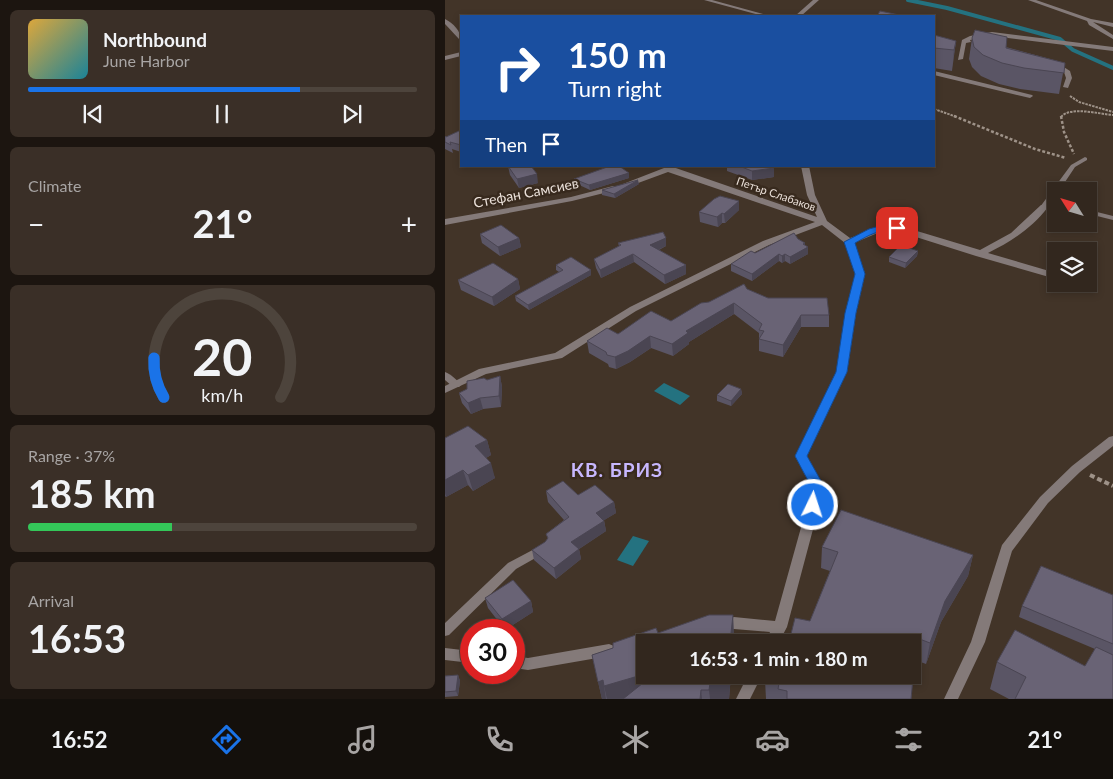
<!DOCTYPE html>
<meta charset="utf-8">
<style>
body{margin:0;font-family:Lato,sans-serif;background:#3a2f27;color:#f1f3f6;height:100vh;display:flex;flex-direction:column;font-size:19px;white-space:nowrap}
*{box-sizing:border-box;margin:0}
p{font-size:16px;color:#a8a5a4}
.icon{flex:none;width:28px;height:28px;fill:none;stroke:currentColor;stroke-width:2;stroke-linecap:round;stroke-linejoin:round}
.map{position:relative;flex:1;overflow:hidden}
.panel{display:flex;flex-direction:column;gap:10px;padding:10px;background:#1c1510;width:445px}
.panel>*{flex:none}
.hud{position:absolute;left:15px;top:15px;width:475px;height:152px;border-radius:0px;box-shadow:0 2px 8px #0003,0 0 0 1px #4d443c;background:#1a4fa0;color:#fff;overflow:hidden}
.needle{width:32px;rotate:307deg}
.fabs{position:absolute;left:602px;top:182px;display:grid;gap:10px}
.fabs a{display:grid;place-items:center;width:50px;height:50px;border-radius:0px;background:#32271e;box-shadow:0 2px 8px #0003,0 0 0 1px #4d443c;font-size:25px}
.speed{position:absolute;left:15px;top:619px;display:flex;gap:10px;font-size:25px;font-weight:700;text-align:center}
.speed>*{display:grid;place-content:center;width:65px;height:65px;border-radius:50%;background:#32271e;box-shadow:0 2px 8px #0003,0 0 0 1px #4d443c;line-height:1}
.speed .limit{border:8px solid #d22;background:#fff;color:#111}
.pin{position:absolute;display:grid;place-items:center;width:42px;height:42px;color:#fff;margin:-21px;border-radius:10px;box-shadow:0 2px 8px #0006}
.me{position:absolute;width:55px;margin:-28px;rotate:4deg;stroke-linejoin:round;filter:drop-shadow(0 0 4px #0008)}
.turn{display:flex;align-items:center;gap:18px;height:105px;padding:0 25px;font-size:22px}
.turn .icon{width:65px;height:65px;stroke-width:2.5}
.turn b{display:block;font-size:35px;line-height:42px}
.then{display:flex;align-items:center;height:48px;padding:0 25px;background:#0003;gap:10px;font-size:19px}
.big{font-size:38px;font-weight:700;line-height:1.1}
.panel .tile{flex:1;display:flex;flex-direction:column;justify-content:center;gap:8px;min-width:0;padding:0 18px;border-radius:8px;background:#3a2f27}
.panel .dial{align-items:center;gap:0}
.dial svg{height:130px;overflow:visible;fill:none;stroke:#4d443c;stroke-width:7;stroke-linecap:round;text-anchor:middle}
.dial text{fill:#f1f3f6;stroke:none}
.song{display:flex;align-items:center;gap:15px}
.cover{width:60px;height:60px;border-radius:8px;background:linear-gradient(135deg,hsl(40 70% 55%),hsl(190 70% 35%))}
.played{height:5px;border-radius:2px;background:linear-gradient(90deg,#1a73e8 70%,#4d443c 70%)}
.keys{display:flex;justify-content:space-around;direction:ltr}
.heat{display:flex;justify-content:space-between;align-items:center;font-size:28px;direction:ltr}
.charge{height:8px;border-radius:4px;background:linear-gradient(90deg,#34c759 37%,#4d443c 0)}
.trip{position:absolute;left:191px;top:634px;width:285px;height:50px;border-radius:0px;background:#32271e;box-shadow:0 2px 8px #0003,0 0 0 1px #4d443c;font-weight:700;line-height:50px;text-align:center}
.tabs{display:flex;height:80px;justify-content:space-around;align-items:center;background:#14100c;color:#a8a5a4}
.tabs .icon{width:35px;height:35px}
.tabs .active{color:#1a73e8}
.tabs b{font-size:22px;color:#f1f3f6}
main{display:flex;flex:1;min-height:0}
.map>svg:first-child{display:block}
.water{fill:#247280}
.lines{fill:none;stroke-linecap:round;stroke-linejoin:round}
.stream{stroke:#247280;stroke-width:4}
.path-far2{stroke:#9e9288;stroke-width:2;stroke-dasharray:2.5 1;stroke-linecap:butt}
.path-far1{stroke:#9e9288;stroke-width:2.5;stroke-dasharray:3 2;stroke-linecap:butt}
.path{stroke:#9e9288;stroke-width:4;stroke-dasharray:5 3;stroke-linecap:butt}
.lane{fill:#847a79;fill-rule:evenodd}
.street{fill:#847a79;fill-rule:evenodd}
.wall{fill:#5a5565}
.shaded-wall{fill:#4a4552}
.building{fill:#696375;stroke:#4a4552}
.route{fill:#1a73e8;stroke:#114b97}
.labels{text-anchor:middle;stroke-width:5;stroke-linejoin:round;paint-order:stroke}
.far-street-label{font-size:11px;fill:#ebe1da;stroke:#382a1e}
.street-label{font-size:14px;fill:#ebe1da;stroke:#382a1e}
.district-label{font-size:19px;font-weight:bold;letter-spacing:1px;fill:#c7b7fe;stroke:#382a1e}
</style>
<main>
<section class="panel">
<div class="tile">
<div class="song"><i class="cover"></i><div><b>Northbound</b><p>June Harbor</p></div></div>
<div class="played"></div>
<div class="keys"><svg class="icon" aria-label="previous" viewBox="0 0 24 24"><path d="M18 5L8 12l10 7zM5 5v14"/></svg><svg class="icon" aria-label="pause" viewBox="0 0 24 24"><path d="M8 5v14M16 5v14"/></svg><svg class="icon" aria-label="next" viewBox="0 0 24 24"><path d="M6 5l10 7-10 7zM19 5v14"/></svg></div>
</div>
<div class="tile"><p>Climate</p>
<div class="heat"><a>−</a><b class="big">21°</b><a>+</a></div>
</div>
<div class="tile dial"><svg viewBox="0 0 100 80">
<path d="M14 69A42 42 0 1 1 86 69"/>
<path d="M14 69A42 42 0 0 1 8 45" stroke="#1a73e8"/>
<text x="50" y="56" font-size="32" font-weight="700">20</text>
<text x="50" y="72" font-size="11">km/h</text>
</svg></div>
<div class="tile"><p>Range · 37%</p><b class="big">185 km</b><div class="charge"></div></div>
<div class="tile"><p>Arrival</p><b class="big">16:53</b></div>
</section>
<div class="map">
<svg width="668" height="699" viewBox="0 0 668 699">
<rect width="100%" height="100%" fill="#423428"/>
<g class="water">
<polygon points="219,383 245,396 235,405 209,391"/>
<polygon points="188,536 204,541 188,566 172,560"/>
</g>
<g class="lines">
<polyline class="stream" points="463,0 502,8 615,39 628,50 668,68"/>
<g class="path-far2">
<polyline points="625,96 634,102 668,112"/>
<polyline points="489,109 512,117"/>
<path d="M616,117C625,106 654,114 668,115"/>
</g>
<g class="path-far1">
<polyline points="509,116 590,149 621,158"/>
<polyline points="616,116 619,132 629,154"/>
</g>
<polyline class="path" points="645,475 668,486"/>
<g class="lane">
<polygon points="259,0 267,0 325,16 318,16"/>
<polygon points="547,32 668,47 668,51 547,36 525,40 526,42 521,43 518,59 513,60 517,40 525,36"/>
<polygon points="16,52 16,56 0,60 0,56"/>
<polygon points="607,62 611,62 625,71 627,78 623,88 618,87 621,78 619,72 607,64"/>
<polygon points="489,71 587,95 588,96 585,98 489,75"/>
<polygon points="640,157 642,158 642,160 630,167 614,191 611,191 611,195 602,209 596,209 595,207 626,165"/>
<polygon points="644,210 668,216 668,220 644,214"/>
<path d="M0,372C6,374 12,380 16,385L14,387H8L0,380Z"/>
<polygon points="97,545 101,546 103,549 101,552 71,569 4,635 0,636 0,623 63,563"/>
</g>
<g class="street">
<polygon points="368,0 374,0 356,16 350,16"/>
<polygon points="583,0 591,0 646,19 668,23 668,27 648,22 668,35 668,39 644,25 642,21"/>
<path d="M0,19C8,23 16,31 16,40L14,39L0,24Z"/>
<path d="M217,166H225L372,217L362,195L356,166H364L370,195L382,221L405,238L430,229L452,225L535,250L566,233L596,205H602L603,207C587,228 567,241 543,253L611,273V279L531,256L452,231L435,232L409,243L420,274L411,313L402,372L362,456L379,488L342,627L334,642H320L325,632L289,629L275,632L270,630L268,626L270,622L289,617L330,621L367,488L350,456L392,372L401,313L410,274L400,243L377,225L324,245L191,311L117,358L41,374L0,393V386L34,369L110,353L185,307L318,241L370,222L223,172L185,186H182L178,184L219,168Z"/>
<polygon points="168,186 172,188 171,190 127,201 0,225 0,219 126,197"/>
<polygon points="644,282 651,285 646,288 637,286 635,284 644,284"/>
<polygon points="668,436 668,446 635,472 603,503 567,551 540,642 513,699 499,699 526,642 557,545 595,497 627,466 664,437"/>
<polygon points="164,644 169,646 171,650 169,654 164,656 83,670 69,668 69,656 83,658"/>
<polygon points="0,648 26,651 26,663 0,660"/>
<polygon points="303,675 317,675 305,699 291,699"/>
</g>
</g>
<g class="wall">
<polygon points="489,35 511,41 507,71 489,68"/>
<polygon points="527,38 620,63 614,94 575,89 554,84 536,76 527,67 524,59"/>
<polygon points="16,130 16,152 7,149 8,153 0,149 0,136 1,137"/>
<polygon points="63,166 93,183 74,188 65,175"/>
<polygon points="282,166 328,166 329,177 307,180 282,171"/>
<polygon points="184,178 145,190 130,183 129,179"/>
<polygon points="194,184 170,198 157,195 157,190"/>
<polygon points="294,201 294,210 280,223 277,223 273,227 255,222 254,212"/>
<polygon points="35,234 74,238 76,247 55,256 37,243"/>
<polygon points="353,239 360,243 360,246 363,254 345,264 340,261 337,263 334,261 307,281 286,271 286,264 310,253"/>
<polygon points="173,243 221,246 214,250 241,265 241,274 220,284 189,262 156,278 151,268 149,259 174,246"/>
<polygon points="473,251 472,256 460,268 444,262 444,257"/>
<polygon points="111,265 146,275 84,310 71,301 70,296 114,272 111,270"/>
<polygon points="73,279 75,289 49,306 16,290 13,280"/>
<polygon points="302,289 323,298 384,315 384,327 356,327 338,357 314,351 314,333 289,314 244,342 244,344 228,356 206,348 185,362 171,369 164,367 163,364 144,353 142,341 226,321 264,302"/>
<polygon points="55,376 57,387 56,407 38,409 26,414 17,403 14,393 42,380"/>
<polygon points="296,389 297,394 286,406 272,401 272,395"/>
<polygon points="0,438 42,440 46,455 41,458 50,478 28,491 23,485 1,497 0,496"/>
<polygon points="101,491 133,495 169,502 171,513 159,520 161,531 134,549 136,559 111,579 89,560 87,550 100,542 103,539 101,534 119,520 103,502"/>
<polygon points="377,547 528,555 523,576 496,622 481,664 470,660 466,699 321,699 320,680 468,675 365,621 385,571 376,568"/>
<polygon points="668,595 668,699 564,699 545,689 552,662 640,666 650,649 574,617 577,606"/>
<polygon points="40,598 86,601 88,612 60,630 43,608"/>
<polygon points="288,615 289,642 200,642 286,675 284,699 157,699 147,655 213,633"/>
<polygon points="13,675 15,681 13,696 0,697 0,676"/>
</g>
<g class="shaded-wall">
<polygon points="511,41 508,61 507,71 509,50"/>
<polygon points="329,168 329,177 307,180 307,171"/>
<polygon points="184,173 184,178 145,190 144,185"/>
<polygon points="92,174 93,183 74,188 72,179"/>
<polygon points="193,180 194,184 170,198 169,194"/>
<polygon points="294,201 294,210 280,223 279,214"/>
<polygon points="277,213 277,223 273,227 272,217"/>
<polygon points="74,238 76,247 55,256 53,247"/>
<polygon points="221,238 221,246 206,253 205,245"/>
<polygon points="360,243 360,249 363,247 363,254 345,264 345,257 358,244"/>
<polygon points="473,251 472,256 460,268 461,263"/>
<polygon points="188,254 189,262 156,278 155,270"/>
<polygon points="334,254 334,261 307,281 307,274"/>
<polygon points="340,254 340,261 337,263 337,256"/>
<polygon points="241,265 241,274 220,284 219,275"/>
<polygon points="146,270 146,275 84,310 83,305"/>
<polygon points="73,279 75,289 49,306 47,297"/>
<polygon points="289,303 289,314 244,342 244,344 228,356 227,344 241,331"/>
<polygon points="356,315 356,327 338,357 338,345"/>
<polygon points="205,336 206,348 185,362 171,369 170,357"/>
<polygon points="55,376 57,387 56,407 54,396"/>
<polygon points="296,389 297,394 286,406 286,401"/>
<polygon points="35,398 38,409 26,414 23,403"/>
<polygon points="42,440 46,455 34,462 30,446"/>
<polygon points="46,463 50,478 28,491 23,475"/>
<polygon points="18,470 23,485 1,497 0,493 0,480"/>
<polygon points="169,502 171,513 153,524 151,513"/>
<polygon points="159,521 161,531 134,549 136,559 111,579 109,568 126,542"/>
<polygon points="528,555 523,576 496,622 481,664 485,643 500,601"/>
<polygon points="86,601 88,612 60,630 57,619"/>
<polygon points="288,615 289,642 285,642"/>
<polygon points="200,674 200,675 216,675 210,699 162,699 159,686"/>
<polygon points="13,675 15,681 13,696 11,691"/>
<polygon points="282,675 286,675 284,699 265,699 264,690 265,683"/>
<polygon points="158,680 161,699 157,699 153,682"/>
<polygon points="256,690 257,699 255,699"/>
</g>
<g class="building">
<polygon points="435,11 459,16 432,16"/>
<polygon points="530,30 562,37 561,48 620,63 619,73 579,68 557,63 538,55 529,47 527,38"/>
<polygon points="489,35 511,41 509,50 489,48"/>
<polygon points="16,130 16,145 5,142 6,145 0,142 0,136 1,137"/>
<polygon points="63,166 86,166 92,174 72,179"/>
<polygon points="165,166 174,166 184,173 144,185 129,179"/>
<polygon points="294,166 328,166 329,168 307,171"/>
<polygon points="193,180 169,194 157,190"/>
<polygon points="275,196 294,201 279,214 277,213 272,217 254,212 269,199"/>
<polygon points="56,225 74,238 53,247 35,234"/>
<polygon points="218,232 221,238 205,245 241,265 219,275 188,254 155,270 149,259 176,245 173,243"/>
<polygon points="349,233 353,239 360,243 358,244 363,247 345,257 340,254 337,256 334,254 307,274 286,264 306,251 310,253"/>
<polygon points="456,245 473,251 461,263 444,257"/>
<polygon points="126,257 146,270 83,305 70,296 118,270 111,265"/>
<polygon points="48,263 73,279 47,297 13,280"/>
<polygon points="299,284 302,289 323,298 382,298 384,315 356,315 338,345 314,339 319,331 314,330 317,324 289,303 241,331 243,333 227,344 205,336 183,351 170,357 162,355 161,352 142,341 162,328 173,334 206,311 226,321 256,303 264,302"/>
<polygon points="55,376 54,396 35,398 23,403 14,393 22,389 22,381 39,378 42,380"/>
<polygon points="283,384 296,389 286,401 272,395"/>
<polygon points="23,426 42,440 30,446 46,463 23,475 18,470 0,480 0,438"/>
<polygon points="118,481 133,495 150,485 169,502 151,513 159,521 126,542 134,549 109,568 87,550 100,542 103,538 101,534 124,517 101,491"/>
<polygon points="396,510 528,555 500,601 485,643 472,638 466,699 342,699 342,691 333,689 334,683 320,680 322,675 468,675 468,642 344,642 350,618 365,621 393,552 377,547"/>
<polygon points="596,566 668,595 668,644 577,606"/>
<polygon points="68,580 86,601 57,619 40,598"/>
<polygon points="264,615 288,615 285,642 200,642 200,674 159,686 158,680 153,682 147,655 168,648 168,643 211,628 213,633"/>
<polygon points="570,630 640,666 651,647 668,655 668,699 570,699 581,677 552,662"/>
<polygon points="13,675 11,691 0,692 0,676"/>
<polygon points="208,675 282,675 282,677 265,683 264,690 256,690 255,699 178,699"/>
</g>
<path class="route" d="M438,225L452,226L457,228C452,232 448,231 441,231C430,231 419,238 410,243L420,274L411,313L402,372L362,456L380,488L373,509L368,510L364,509L362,505L367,488L350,456L391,372L400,313L410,274L399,242L424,229Z"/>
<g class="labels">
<g class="far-street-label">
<text transform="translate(331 194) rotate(19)" y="4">Петър Слабаков</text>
</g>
<g class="street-label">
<text transform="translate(81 193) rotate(-11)" y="5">Стефан Самсиев</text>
</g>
<g class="district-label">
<text x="172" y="477">КВ. БРИЗ</text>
</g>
</g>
</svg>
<div class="fabs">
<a><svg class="needle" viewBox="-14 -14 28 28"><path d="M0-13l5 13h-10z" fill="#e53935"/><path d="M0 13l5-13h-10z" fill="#a8a5a4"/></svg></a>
<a><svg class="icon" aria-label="layers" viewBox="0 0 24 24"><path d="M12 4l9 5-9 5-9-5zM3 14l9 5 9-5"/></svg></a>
</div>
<div class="speed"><div class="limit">30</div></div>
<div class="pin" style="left:452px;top:228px;background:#d93025"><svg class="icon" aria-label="arrive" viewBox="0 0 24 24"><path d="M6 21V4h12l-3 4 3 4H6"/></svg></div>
<svg class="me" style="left:368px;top:505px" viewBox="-20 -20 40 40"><circle r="17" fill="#1a73e8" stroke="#fff" stroke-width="3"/><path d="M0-11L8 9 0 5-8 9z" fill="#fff"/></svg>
<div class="trip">16:53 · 1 min · 180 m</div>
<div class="hud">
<div class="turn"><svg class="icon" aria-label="right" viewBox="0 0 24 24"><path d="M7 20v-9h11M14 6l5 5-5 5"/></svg><div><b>150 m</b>Turn right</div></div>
<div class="then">Then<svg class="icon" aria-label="arrive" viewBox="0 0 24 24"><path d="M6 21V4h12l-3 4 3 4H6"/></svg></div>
</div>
</div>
</main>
<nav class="tabs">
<b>16:52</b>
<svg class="icon active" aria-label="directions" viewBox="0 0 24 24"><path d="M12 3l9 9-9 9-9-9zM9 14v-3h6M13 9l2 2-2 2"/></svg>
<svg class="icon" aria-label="music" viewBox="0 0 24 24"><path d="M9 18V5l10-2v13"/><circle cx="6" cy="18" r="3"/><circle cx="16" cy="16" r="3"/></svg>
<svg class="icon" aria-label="phone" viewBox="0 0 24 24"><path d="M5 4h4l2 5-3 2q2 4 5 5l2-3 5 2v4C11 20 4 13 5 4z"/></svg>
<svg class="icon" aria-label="climate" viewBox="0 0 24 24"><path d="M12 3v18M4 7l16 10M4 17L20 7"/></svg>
<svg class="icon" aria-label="car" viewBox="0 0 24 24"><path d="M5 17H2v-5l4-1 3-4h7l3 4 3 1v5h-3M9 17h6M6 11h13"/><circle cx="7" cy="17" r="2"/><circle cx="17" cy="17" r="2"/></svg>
<svg class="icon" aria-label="filters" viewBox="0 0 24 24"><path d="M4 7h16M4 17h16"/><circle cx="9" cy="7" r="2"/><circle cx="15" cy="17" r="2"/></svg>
<b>21°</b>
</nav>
